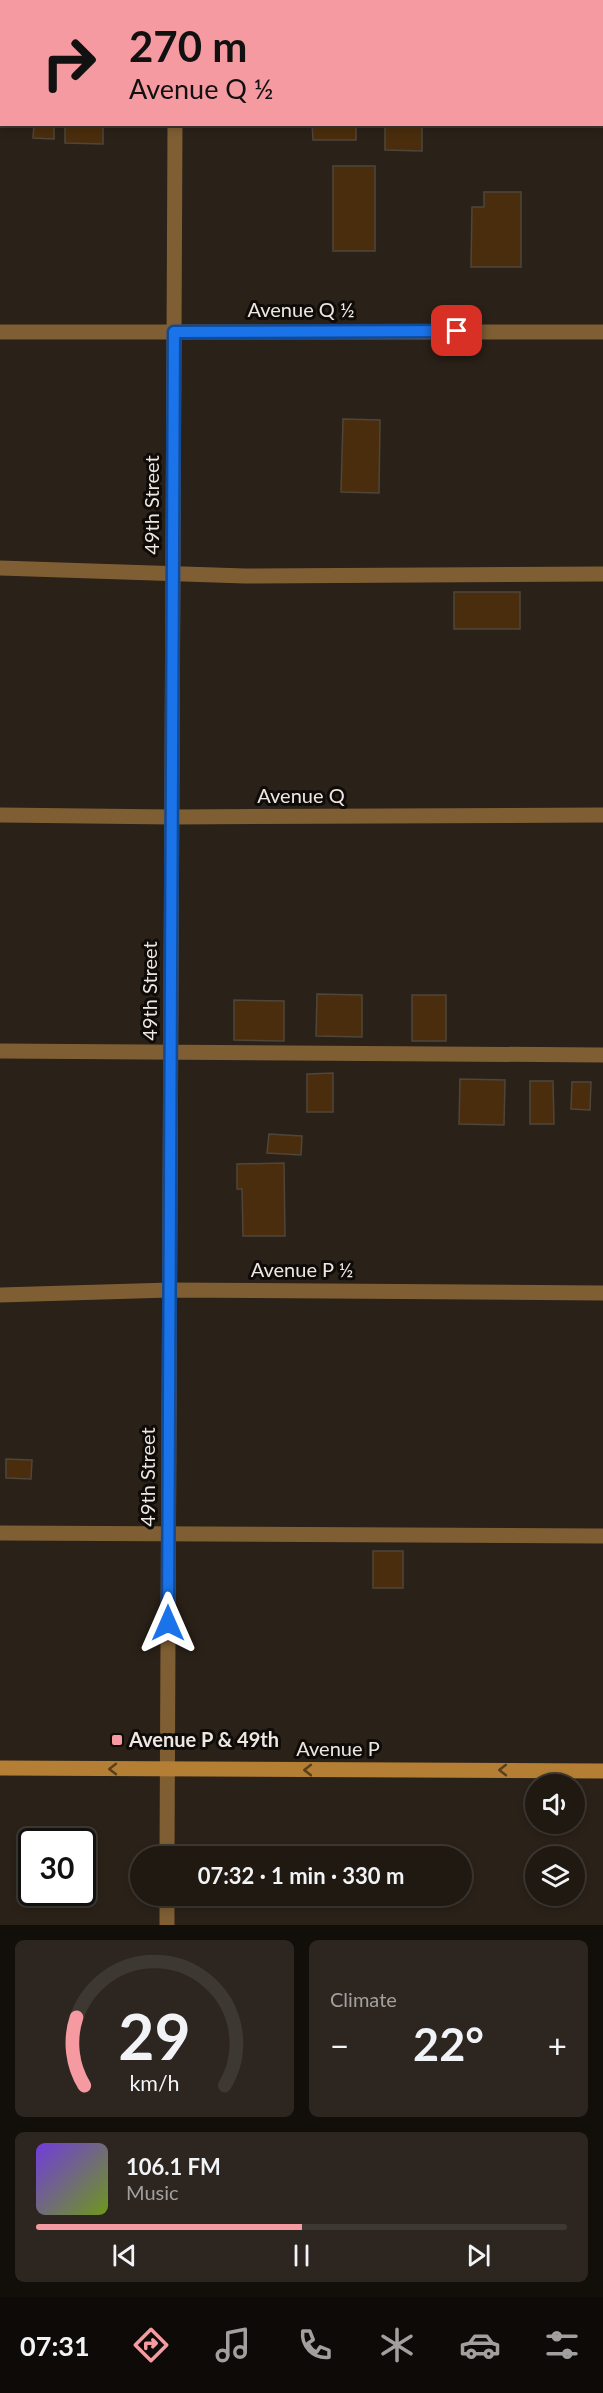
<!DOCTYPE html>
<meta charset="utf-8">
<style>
body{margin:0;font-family:Lato,sans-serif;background:#2d2620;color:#f1f3f6;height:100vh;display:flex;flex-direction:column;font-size:22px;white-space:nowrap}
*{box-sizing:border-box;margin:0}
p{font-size:20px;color:#a2a09f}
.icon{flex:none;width:33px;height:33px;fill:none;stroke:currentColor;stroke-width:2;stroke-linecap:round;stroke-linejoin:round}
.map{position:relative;height:1925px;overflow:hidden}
.drawer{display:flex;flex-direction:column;gap:15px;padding:15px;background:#120e0a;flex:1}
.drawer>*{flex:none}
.banner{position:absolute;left:0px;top:0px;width:603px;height:126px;box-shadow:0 3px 9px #0003,0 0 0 2px #3d3832;background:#f49aa0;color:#111;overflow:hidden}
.tools{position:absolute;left:525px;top:1774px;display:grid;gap:12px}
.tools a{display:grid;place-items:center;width:60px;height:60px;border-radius:50%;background:#201912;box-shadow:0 3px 9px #0003,0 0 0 2px #3d3832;font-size:30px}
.speed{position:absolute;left:18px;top:1828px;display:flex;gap:12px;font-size:30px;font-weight:700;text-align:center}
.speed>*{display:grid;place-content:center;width:78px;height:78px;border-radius:50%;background:#201912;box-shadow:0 3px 9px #0003,0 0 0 2px #3d3832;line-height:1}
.speed .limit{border:3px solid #111;border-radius:9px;background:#fff;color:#111}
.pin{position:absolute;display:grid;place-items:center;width:51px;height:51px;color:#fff;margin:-26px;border-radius:12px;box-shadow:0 3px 9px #0006}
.me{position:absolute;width:66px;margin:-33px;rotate:0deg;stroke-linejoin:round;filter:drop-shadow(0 0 4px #0008)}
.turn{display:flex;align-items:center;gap:21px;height:126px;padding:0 30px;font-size:27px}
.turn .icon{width:78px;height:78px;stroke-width:2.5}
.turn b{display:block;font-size:42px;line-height:51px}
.big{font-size:45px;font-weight:700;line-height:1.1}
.drawer .widget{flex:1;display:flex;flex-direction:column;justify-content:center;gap:9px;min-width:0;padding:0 21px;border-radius:9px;background:#2d2620}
.drawer .dial{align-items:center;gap:0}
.dial svg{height:156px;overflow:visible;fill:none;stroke:#3d3832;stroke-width:7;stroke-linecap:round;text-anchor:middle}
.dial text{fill:#f1f3f6;stroke:none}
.song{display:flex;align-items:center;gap:18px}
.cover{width:72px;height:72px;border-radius:9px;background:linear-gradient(135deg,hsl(260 70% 55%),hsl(80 70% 35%))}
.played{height:6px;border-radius:3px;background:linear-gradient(90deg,#f49aa0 50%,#3d3832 50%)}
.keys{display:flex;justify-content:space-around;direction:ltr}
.heat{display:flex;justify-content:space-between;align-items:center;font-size:33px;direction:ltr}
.drawer .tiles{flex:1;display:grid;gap:15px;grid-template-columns:1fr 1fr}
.widget:last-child{grid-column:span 2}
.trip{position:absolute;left:130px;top:1846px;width:342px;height:60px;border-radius:30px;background:#201912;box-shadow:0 3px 9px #0003,0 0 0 2px #3d3832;font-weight:700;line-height:60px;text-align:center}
.menu{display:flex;height:96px;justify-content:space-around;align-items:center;background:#0d0a07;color:#a2a09f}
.menu .icon{width:42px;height:42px}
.menu .selected{color:#f49aa0}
.menu b{font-size:27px;color:#f1f3f6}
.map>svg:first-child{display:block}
.building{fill:#4a2d0c;stroke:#4f453b;stroke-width:1.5}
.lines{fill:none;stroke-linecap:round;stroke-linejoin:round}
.service{stroke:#7f5e33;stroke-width:15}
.minor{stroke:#7f5e33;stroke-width:15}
.tertiary{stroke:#7f5e33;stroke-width:15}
.secondary{stroke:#b47f34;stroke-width:15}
.oneway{stroke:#593f1c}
.route-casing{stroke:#114b97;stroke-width:15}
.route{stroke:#1a73e8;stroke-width:10}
.poi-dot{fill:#f49aa0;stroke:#0f0b08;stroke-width:2}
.labels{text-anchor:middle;stroke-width:6;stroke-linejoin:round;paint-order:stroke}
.street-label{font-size:20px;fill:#ede6e1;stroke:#0f0b08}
.poi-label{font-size:20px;font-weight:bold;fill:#ede6e1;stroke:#0f0b08;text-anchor:start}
</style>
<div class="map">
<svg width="603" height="1925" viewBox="0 0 603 1925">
<rect width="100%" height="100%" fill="#2a2118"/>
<g class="building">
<polygon points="34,124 54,124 54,139 33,138"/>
<polygon points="65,124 103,124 103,144 65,143"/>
<polygon points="312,124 356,124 356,140 313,140"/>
<polygon points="385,124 422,124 422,151 385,150"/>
<rect x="333" y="166" width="42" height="85"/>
<polygon points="484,192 521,192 521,267 471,267 472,207 484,207"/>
<polygon points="343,419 380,420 379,493 341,492"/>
<rect x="454" y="592" width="66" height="37"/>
<polygon points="317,994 362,995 362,1037 316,1036"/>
<rect x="412" y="995" width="34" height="46"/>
<polygon points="234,1000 284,1001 284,1041 234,1040"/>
<polygon points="333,1073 333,1112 307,1112 307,1074"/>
<polygon points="460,1079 505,1080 504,1125 459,1124"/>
<polygon points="530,1081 553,1081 554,1124 530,1124"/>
<polygon points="572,1082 591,1082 590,1110 571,1109"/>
<polygon points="269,1134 302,1136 301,1155 267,1153"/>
<polygon points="284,1163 285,1236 243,1236 242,1189 237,1189 237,1164"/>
<polygon points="6,1459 32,1460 31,1479 6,1478"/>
<rect x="373" y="1551" width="30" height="37"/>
</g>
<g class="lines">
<g class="service">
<polyline points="0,89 2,90"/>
<polyline points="602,93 603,93"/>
<polyline points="0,568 245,576 603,574"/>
<polyline points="0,1051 603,1055"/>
<polyline points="0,1533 603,1536"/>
</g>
<g class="minor">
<polyline points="176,2 176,0"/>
<polyline points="0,332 603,332"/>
<polyline points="0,1295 170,1290 603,1293"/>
<polyline points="167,1857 175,124"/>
<polyline points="167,1925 167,1896"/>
</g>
<polyline class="tertiary" points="0,815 172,817 603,815"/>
<polyline class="secondary" points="0,1768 603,1771"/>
</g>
<defs><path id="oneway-chevron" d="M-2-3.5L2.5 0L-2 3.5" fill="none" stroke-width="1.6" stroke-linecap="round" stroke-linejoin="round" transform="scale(1.5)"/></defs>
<g class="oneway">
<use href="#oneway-chevron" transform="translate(113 1769) rotate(-180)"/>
<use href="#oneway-chevron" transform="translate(308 1770) rotate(-180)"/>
<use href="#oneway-chevron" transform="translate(503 1770) rotate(-180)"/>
</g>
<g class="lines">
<g class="route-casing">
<polyline id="route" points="168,1623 174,332 457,331"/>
</g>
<use href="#route" class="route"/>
</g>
<rect class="poi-dot" x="111" y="1734" width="12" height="12" rx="3"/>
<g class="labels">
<g class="street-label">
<text x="301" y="317">Avenue Q ½</text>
<text transform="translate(152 505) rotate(-90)" y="7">49th Street</text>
<text x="301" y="803">Avenue Q</text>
<text transform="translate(150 991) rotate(-90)" y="7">49th Street</text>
<text x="302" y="1277">Avenue P ½</text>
<text transform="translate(148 1477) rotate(-90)" y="7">49th Street</text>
<text x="338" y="1756">Avenue P</text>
</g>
<g class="poi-label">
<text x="129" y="1747">Avenue P &amp; 49th</text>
</g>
</g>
</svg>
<div class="tools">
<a><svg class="icon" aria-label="sound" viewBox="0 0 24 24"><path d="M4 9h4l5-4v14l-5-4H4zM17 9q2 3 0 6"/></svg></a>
<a><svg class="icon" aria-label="layers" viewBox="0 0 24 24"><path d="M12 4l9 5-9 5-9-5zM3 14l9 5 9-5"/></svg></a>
</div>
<div class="speed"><div class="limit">30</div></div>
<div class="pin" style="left:457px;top:331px;background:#d93025"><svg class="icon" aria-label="arrive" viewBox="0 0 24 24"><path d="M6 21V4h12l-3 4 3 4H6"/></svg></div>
<svg class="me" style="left:168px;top:1623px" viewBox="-20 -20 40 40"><path d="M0-17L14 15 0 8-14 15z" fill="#1a73e8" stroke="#fff" stroke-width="4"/></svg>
<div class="trip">07:32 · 1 min · 330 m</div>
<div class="banner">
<div class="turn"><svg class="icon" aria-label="right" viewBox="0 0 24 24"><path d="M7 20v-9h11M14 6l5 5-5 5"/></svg><div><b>270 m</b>Avenue Q ½</div></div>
</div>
</div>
<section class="drawer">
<div class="tiles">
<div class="widget dial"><svg viewBox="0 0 100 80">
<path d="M14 69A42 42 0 1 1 86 69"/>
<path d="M14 69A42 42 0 0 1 10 34" stroke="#f49aa0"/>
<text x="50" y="56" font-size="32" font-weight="700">29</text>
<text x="50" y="72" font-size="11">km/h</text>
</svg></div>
<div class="widget"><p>Climate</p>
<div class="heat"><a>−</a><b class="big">22°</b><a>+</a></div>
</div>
<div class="widget">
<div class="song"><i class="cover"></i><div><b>106.1 FM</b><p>Music</p></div></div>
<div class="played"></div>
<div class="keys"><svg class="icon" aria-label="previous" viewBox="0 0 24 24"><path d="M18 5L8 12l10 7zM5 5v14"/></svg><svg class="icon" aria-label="pause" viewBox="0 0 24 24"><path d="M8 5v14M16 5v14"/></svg><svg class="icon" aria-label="next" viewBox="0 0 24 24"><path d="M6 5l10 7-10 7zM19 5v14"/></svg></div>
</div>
</div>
</section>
<nav class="menu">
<b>07:31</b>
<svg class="icon selected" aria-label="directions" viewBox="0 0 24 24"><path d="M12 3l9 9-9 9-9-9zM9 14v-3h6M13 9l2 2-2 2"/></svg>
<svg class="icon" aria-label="music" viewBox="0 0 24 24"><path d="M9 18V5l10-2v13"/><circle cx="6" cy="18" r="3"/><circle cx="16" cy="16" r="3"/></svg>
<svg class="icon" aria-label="phone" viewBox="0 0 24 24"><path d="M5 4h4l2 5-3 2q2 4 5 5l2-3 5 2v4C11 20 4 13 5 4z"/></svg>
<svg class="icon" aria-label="climate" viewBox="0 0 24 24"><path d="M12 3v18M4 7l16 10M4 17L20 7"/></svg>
<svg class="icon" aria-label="car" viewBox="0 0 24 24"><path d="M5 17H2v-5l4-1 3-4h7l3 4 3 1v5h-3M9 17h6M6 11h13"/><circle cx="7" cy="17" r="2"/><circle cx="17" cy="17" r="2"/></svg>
<svg class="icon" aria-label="filters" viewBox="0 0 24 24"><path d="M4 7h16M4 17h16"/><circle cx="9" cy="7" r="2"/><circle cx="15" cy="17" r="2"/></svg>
</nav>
